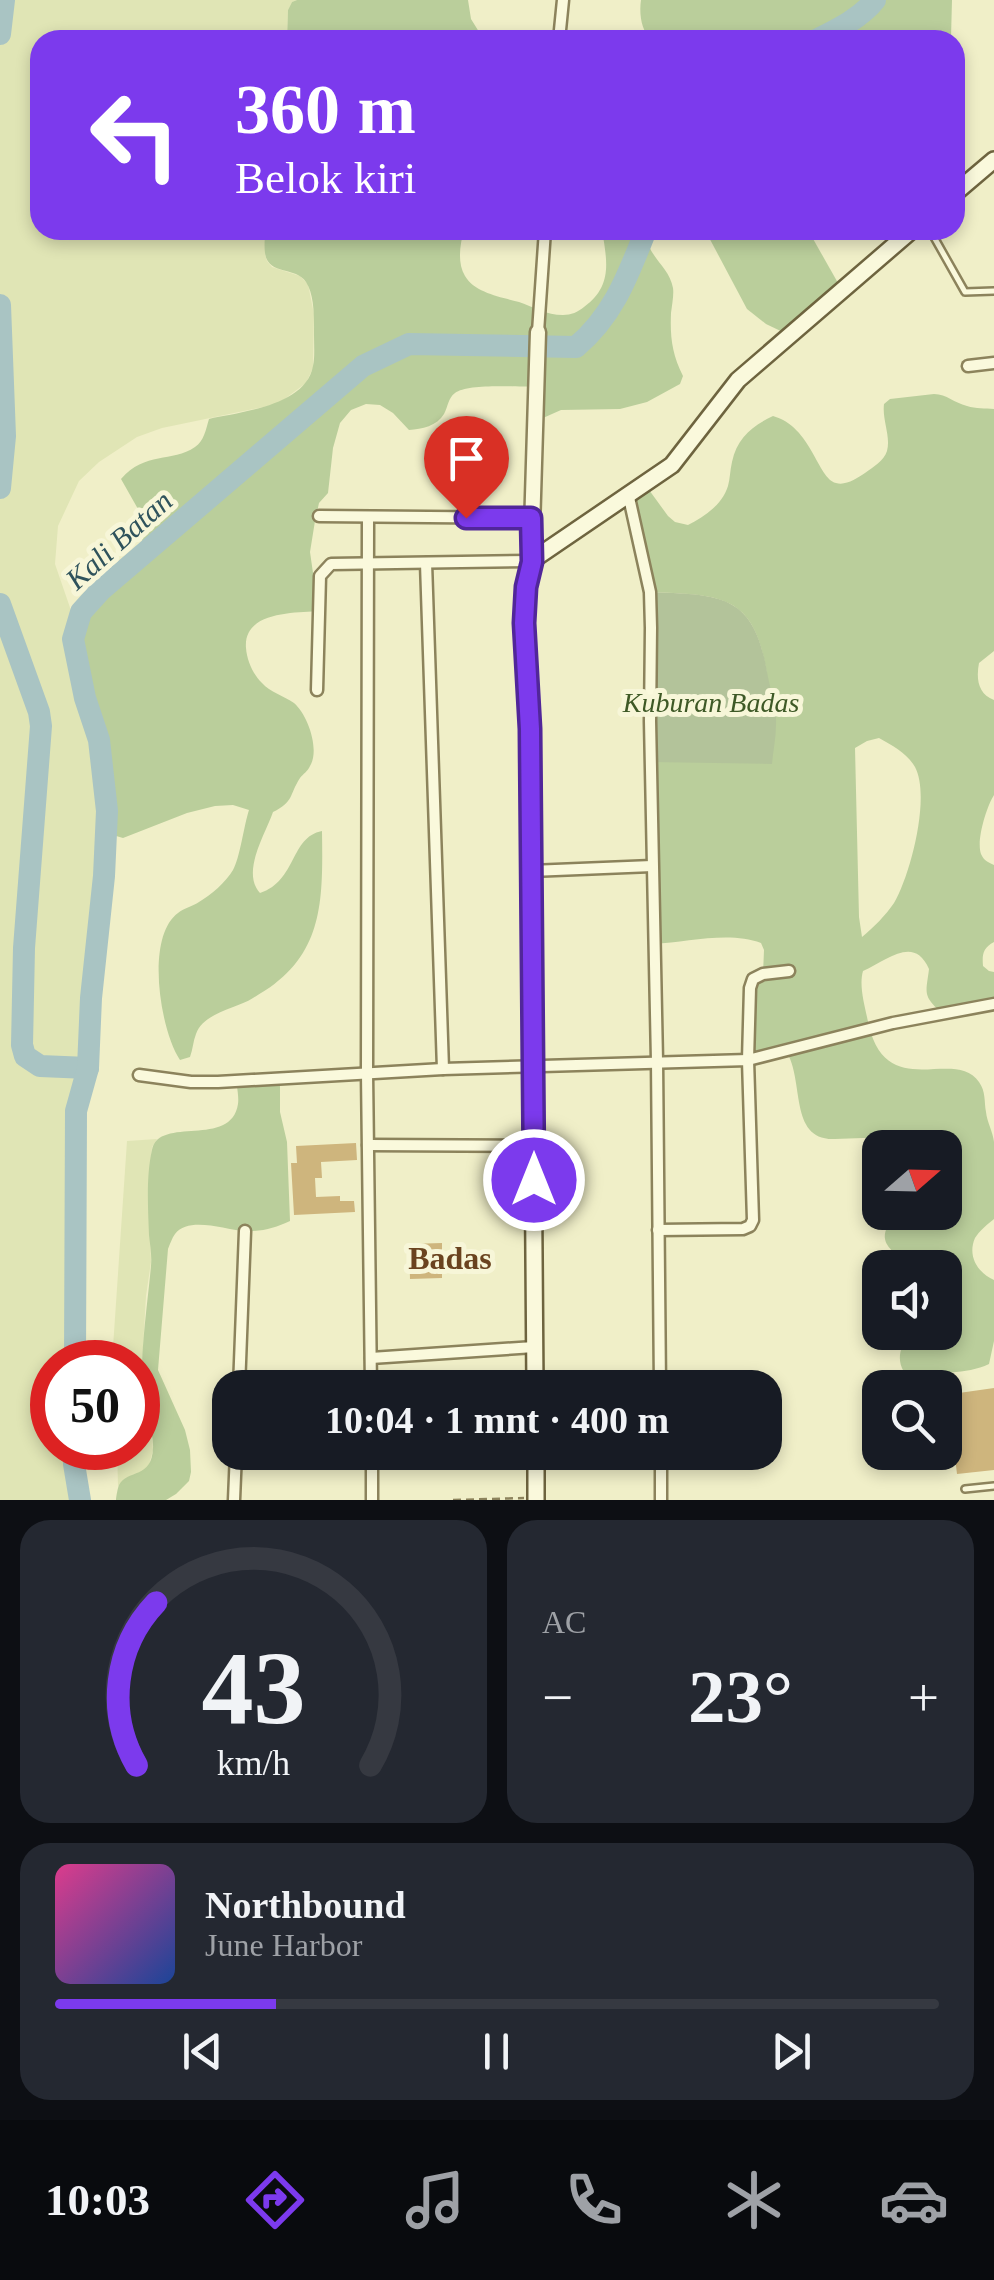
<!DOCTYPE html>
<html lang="id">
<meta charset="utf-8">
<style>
body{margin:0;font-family:Georgia,serif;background:#242831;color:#f1f3f6;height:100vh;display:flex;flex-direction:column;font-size:38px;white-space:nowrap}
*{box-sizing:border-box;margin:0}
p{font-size:32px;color:#9ea1a6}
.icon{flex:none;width:55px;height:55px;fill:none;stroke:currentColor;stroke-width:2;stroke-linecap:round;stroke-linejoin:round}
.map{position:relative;height:1500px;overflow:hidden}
.panel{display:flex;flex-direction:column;gap:20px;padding:20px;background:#0d0f14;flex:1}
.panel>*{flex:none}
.banner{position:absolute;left:30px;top:30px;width:935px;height:210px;border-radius:30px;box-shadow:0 5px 15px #0003;background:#7c3aed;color:#fff;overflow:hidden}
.needle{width:65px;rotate:70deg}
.controls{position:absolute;left:862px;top:1130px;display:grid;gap:20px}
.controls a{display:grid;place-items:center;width:100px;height:100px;border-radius:20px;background:#171b24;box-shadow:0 5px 15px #0003;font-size:50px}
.speed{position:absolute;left:30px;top:1340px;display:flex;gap:20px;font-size:50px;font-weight:700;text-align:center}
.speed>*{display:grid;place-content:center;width:130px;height:130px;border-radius:50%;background:#171b24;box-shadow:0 5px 15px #0003;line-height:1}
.speed .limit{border:15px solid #d22;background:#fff;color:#111}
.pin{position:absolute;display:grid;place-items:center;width:85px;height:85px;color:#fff;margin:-102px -42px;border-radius:50% 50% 50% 0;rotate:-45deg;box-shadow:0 0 10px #0007}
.pin .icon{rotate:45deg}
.me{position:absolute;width:110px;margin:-55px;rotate:0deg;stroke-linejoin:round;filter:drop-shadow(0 0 8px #0008)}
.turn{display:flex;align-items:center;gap:35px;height:210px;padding:0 40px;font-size:45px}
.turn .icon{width:130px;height:130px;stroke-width:2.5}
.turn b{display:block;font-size:70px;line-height:85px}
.big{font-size:75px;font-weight:600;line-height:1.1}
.panel .tile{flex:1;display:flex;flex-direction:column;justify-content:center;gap:15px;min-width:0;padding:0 35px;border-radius:30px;background:#242831}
.panel .dial{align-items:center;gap:0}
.dial svg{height:260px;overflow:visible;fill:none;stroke:#363941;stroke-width:7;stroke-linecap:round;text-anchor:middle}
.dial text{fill:#f1f3f6;stroke:none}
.song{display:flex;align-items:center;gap:30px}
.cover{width:120px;height:120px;border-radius:15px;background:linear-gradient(135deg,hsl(330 70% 55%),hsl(220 70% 35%))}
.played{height:10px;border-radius:5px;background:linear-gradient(90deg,#7c3aed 25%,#363941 25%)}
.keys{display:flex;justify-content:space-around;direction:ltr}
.heat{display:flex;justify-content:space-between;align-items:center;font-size:55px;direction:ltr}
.panel .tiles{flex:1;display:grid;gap:20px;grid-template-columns:1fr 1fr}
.tile:last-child{grid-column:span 2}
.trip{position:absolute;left:212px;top:1370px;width:570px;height:100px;border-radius:30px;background:#171b24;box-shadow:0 5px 15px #0003;font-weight:600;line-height:100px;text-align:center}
.menu{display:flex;height:160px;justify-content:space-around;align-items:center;background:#090b0e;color:#9ea1a6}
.menu .icon{width:70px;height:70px}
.menu .on{color:#7c3aed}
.menu b{font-size:45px;color:#f1f3f6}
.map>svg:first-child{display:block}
.farmland{fill:#e0e5b5}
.green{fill:#bace9b;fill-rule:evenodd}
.cemetery{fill:#b3c39a}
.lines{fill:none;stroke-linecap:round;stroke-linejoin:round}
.river{stroke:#a9c4c3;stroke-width:22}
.building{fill:#ceb57d}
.service-casing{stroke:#8c835c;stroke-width:10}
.minor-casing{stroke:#8c835c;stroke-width:15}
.tertiary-casing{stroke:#8c835c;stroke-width:19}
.secondary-casing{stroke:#6e643f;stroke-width:20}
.path{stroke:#8c835c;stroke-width:2.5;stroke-dasharray:8 5;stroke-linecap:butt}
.service{stroke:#faf9dc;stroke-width:5}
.minor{stroke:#faf9dc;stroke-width:10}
.tertiary{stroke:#faf9dc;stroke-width:14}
.secondary{stroke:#faf9dc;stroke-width:15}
.route-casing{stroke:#51269a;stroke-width:25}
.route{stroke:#7c3aed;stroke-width:18}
.labels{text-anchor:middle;stroke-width:10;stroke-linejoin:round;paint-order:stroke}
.park-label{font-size:28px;font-style:italic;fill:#3e5926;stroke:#f7f6d8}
.water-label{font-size:30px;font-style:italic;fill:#2f535c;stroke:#f7f6d8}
.quarter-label{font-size:32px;font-weight:bold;fill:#6a431f;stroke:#f7f6d8}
</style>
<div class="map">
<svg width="994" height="1500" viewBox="0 0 994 1500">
<rect width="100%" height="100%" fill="#f0efc8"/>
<g class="farmland">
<polygon points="0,0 297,0 292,2 288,10 287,40 40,40 40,230 265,230 265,254 267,261 272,267 300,276 308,284 314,314 313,368 306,383 278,404 162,428 137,437 99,462 79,481 58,526 55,564 76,625 73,639 85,698 99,740 107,811 104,876 91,998 88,1068 78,1105 75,1362 52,1362 52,1448 74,1448 74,1464 80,1500 0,1500"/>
<polygon points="157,1139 152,1147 149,1198 151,1262 146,1296 142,1365 142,1399 152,1434 153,1450 149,1465 139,1474 124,1480 118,1486 117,1448 138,1448 138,1362 112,1362 127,1141"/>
</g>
<g class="green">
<polygon points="297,0 468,0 471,19 484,40 287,40 288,10 292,2"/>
<path d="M641,0H952L951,38V40H652C641,32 639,13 641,0Z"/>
<path d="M265,230H464C460,244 457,263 465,276C475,293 501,297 519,302C534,307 546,315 563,315C571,315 578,312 584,307C613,286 607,261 602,230H646C645,256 669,265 673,288C674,295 672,305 671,313C670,337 672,354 683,376L680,384L647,402L620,409L561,410L534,422L535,387C517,387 468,383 455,393C448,398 448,407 444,414C437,426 422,429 409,430L393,413L380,405L366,404L351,410L340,423L333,448L328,493L319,503L315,521L310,552L313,573L320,576L319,611C295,613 243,611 246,648C247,661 253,674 262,683C270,692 284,696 294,703C308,715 320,750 310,766C308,771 303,774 300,778C289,795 294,802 273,812C265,835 241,872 260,893C297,881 290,837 322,831C323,904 324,959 253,998C236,1009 204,1012 196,1034C193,1041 193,1049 190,1057L180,1060C160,1030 145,937 178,913C184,908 193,906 199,902C211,895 226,882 233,870C240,858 244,825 249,810L233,805L215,806L187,813L123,838L106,833C108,803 105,770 99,741C91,704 61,652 80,615C92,591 121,574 141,557L143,547L138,509L121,479C145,451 172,463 195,447C204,441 206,429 209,419C240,412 306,406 313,366C315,357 314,345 314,335C314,319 315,296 306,282C296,266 268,276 265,253C264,246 265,237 265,230Z"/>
<polygon points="705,230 808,230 842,290 789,335 766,324 747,309"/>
<path d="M934,394C947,394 954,403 967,406C976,409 985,408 994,409V651L979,663C976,679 978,694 994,700V795C987,806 976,840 981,854C984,861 988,862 994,865V942C983,948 982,954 983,966L989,971L994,972V1004L943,1014C922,995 926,994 929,969C914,935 888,960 863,971C859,985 864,1003 867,1017C883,1107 954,1045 979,1082C986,1092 984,1101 986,1112C987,1122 993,1132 994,1142C994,1167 994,1194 994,1219C988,1224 979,1231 975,1238C967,1256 978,1273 994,1280V1341L989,1364C966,1375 937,1372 912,1374L904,1372C895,1357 903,1347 906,1333L945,1332V1268L908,1267C887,1244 875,1243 895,1213L945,1212V1148L897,1147C881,1134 855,1139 835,1139C788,1141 805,1080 786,1051L748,1060L750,988L763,974L764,950L761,943C730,931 687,942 654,944L650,762L767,675C755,594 722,595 650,592L628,493L644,483L668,516L675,522L688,525C704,517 722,505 728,486C730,479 730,470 732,462C737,438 752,426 773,416C812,427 817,478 836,483C846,486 857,478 865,473C873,467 884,461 887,451C891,436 882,420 884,404L890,399ZM879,738C893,746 907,753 915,767C931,797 910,876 894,903C885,916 874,927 862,937L859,917L855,748L867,741Z"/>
<path d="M280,1078V1112L287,1142L290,1221C275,1228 261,1232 244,1231C225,1230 189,1216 175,1234C172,1238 170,1244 168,1249L158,1370L185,1430L190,1450L191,1472L189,1481L176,1494L166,1500H116C116,1497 118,1487 119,1485C128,1469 152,1479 153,1448C154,1430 143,1414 142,1396C140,1352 147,1309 151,1266C152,1255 150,1245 149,1235C148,1208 146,1176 152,1150C159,1115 231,1149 238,1104C239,1097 237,1087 236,1081Z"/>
</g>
<path class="cemetery" d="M650,592C720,595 754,593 767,672C770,689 777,708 776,725C776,738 773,751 772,764L650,762Z"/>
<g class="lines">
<g class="river">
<polyline points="0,34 4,0"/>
<path d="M816,40C836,30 861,18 875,0"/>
<polyline points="0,305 5,436 0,488"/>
<polyline points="0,604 39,712 41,726 24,948 22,1045 25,1056 40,1066 88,1068"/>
<path d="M75,1362L76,1111L88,1068L91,998L104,876L107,811L99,740L85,698L73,639L81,612L100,591L363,366L409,344L576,347C614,315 628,275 646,230"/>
<polyline points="74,1448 74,1464 80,1500"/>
</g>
</g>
<g class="building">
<polygon points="356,1143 357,1160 321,1162 322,1178 315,1178 316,1197 340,1196 340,1201 354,1201 355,1212 294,1215 291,1163 297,1163 296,1146"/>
<polygon points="442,1243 442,1278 410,1279 409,1244"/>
<polygon points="994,1388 994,1470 957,1474 955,1457 950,1457 945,1448 945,1395"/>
</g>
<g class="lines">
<g class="service-casing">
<g id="service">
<polyline points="930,230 965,292 994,291"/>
<polyline points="965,1489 994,1486"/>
</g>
</g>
<g class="minor-casing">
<g id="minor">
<polyline points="559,40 563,0"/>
<polyline points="538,332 545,230"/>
<polyline points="968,366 994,363"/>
<polyline points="628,493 650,592 651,628 650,721 657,1061 660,1388"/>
<polyline points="319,516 531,518"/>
<polyline points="368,517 367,1074 371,1388"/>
<polyline points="426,563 443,1069"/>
<polyline points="317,690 320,576 331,564 531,561"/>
<polyline points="531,871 652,866"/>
<polyline points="789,971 763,974 753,979 750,988 748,1060 893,1023 994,1004"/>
<polyline points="139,1075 191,1082 218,1082 443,1069 748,1060 753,1220 750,1226 743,1229 658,1230"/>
<polyline points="368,1145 534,1146"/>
<polyline points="371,1358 534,1347"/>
<polyline points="239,1388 245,1231"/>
<polyline points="372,1452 372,1500"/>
<polyline points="661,1452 661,1500"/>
<polyline points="234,1500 236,1452"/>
</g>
</g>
<g class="tertiary-casing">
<polyline id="tertiary" points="531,561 538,332"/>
</g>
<g class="secondary-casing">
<g id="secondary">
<polyline points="955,193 994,160"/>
<path d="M535,1388L530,729C527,673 521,617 531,561L672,465L738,380L912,230"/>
<polyline points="536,1452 536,1500"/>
</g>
</g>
<polyline class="path" points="453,1500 524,1498"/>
<use href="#service" class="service"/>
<use href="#minor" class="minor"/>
<use href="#tertiary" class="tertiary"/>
<use href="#secondary" class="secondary"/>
</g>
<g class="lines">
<g class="route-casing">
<polyline id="route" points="466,518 531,518 532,562 526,587 524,623 530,729 534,1180"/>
</g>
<use href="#route" class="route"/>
</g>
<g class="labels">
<g class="park-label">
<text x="711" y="712">Kuburan Badas</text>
</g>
<g class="water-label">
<text transform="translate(119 540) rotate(-42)" y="10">Kali Batan</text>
</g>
<g class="quarter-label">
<text x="450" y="1269">Badas</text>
</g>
</g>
</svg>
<div class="controls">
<a><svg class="needle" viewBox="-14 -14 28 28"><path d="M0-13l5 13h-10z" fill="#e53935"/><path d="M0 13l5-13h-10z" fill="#9ea1a6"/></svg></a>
<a><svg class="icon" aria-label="sound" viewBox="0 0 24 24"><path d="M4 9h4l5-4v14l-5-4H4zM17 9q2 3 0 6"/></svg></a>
<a><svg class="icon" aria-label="search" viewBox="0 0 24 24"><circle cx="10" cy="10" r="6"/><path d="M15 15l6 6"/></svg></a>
</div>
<div class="speed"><div class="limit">50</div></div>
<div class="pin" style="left:466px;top:518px;background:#d93025"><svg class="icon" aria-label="arrive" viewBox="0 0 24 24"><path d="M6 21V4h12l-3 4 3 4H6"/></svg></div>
<svg class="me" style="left:534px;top:1180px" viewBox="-20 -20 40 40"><circle r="17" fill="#7c3aed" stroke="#fff" stroke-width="3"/><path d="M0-11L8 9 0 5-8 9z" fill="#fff"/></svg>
<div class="trip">10:04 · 1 mnt · 400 m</div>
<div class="banner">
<div class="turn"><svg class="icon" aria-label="left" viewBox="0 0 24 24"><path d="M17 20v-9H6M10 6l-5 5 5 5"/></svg><div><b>360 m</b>Belok kiri</div></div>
</div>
</div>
<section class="panel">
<div class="tiles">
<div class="tile dial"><svg viewBox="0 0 100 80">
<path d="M14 69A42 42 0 1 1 86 69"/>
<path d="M14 69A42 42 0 0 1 20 19" stroke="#7c3aed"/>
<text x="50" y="56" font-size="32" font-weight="700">43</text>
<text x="50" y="72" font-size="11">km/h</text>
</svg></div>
<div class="tile"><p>AC</p>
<div class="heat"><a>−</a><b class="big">23°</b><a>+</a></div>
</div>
<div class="tile">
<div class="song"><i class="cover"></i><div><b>Northbound</b><p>June Harbor</p></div></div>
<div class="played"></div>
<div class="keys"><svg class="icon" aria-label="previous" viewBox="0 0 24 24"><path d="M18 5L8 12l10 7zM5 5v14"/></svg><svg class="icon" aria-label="pause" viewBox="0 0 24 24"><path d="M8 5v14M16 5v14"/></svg><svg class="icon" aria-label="next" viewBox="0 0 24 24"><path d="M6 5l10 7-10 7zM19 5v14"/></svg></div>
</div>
</div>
</section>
<nav class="menu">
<b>10:03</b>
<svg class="icon on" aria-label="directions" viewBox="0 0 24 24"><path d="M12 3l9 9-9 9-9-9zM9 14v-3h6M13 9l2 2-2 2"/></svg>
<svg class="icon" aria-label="music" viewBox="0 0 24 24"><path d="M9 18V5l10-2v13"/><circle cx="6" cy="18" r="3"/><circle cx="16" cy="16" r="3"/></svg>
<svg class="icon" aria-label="phone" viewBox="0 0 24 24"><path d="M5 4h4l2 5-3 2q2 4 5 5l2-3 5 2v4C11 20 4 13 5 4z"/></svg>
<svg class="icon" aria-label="climate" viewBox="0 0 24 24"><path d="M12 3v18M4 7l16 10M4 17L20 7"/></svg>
<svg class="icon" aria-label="car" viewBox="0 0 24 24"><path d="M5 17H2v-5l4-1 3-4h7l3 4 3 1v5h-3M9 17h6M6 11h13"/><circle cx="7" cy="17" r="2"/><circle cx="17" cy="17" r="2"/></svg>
</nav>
